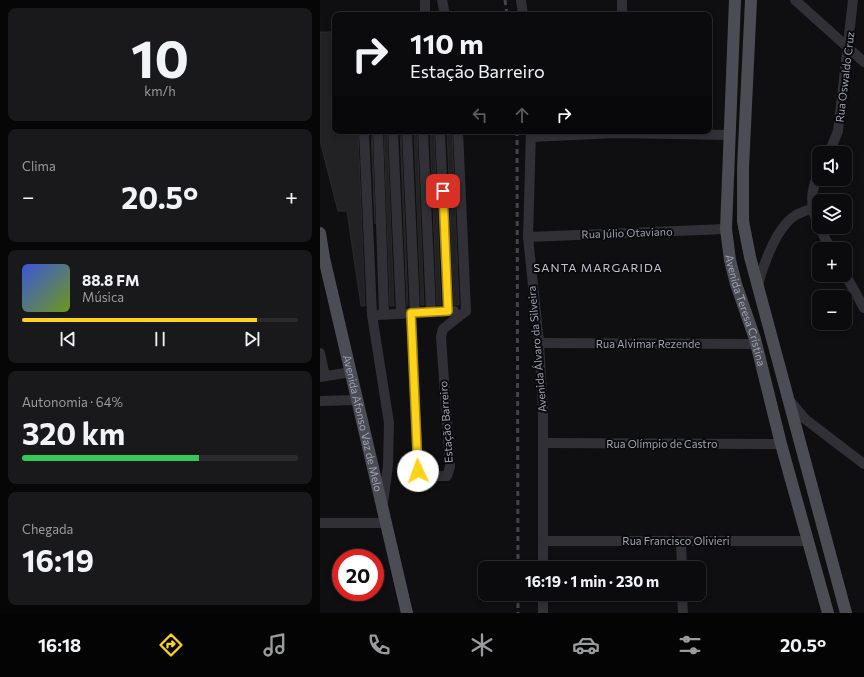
<!DOCTYPE html>
<html lang="pt">
<meta charset="utf-8">
<style>
body{margin:0;font-family:Commissioner,sans-serif;background:#19191b;color:#f1f3f6;height:100vh;display:flex;flex-direction:column;font-size:15px;white-space:nowrap}
*{box-sizing:border-box;margin:0}
p{font-size:13px;color:#9a9b9d}
.icon{flex:none;width:22px;height:22px;fill:none;stroke:currentColor;stroke-width:2;stroke-linecap:round;stroke-linejoin:round}
.map{position:relative;flex:1;overflow:hidden}
.panel{display:flex;flex-direction:column;gap:8px;padding:8px;background:#060607;width:320px}
.panel>*{flex:none}
.banner{position:absolute;left:12px;top:12px;width:380px;height:122px;border-radius:8px;box-shadow:0 2px 6px #0003,0 0 0 1px #2b2b2e;background:#0b0b0d;color:#f1f3f6;overflow:hidden}
.controls{position:absolute;left:492px;top:146px;display:grid;gap:8px}
.controls a{display:grid;place-items:center;width:40px;height:40px;border-radius:8px;background:#0b0b0d;box-shadow:0 2px 6px #0003,0 0 0 1px #2b2b2e;font-size:20px}
.speed{position:absolute;left:12px;top:549px;display:flex;gap:8px;font-size:20px;font-weight:700;text-align:center}
.speed>*{display:grid;place-content:center;width:52px;height:52px;border-radius:50%;background:#0b0b0d;box-shadow:0 2px 6px #0003,0 0 0 1px #2b2b2e;line-height:1}
.speed .limit{border:6px solid #d22;background:#fff;color:#111}
.pin{position:absolute;display:grid;place-items:center;width:34px;height:34px;color:#fff;margin:-17px;border-radius:8px;box-shadow:0 2px 6px #0006}
.me{position:absolute;width:44px;margin:-22px;rotate:357deg;stroke-linejoin:round;filter:drop-shadow(0 0 3px #0008)}
.turn{display:flex;align-items:center;gap:14px;height:84px;padding:0 12px;font-size:18px}
.turn .icon{width:52px;height:52px;stroke-width:2.5}
.turn b{display:block;font-size:28px;line-height:34px}
.lanes{display:flex;align-items:center;height:38px;padding:0 12px;background:#0003;justify-content:center;gap:20px;direction:ltr}
.lanes .off{opacity:.35}
.big{font-size:30px;font-weight:700;line-height:1.1}
.panel .card{flex:1;display:flex;flex-direction:column;justify-content:center;gap:6px;min-width:0;padding:0 14px;border-radius:8px;background:#19191b}
.panel .dial{align-items:center;gap:0}
.dial b{font-size:52px;line-height:1}
.song{display:flex;align-items:center;gap:12px}
.cover{width:48px;height:48px;border-radius:6px;background:linear-gradient(135deg,hsl(230 70% 55%),hsl(80 70% 35%))}
.played{height:4px;border-radius:2px;background:linear-gradient(90deg,#ffd319 85%,#2b2b2e 85%)}
.keys{display:flex;justify-content:space-around;direction:ltr}
.heat{display:flex;justify-content:space-between;align-items:center;font-size:22px;direction:ltr}
.charge{height:6px;border-radius:3px;background:linear-gradient(90deg,#34c759 64%,#2b2b2e 0)}
.trip{position:absolute;left:158px;top:561px;width:228px;height:40px;border-radius:8px;background:#0b0b0d;box-shadow:0 2px 6px #0003,0 0 0 1px #2b2b2e;font-weight:700;line-height:40px;text-align:center}
.dock{display:flex;height:64px;justify-content:space-around;align-items:center;background:#040405;color:#9a9b9d}
.dock .icon{width:28px;height:28px}
.dock .selected{color:#ffd319}
.dock b{font-size:18px;color:#f1f3f6}
main{display:flex;flex:1;min-height:0}
.map>svg:first-child{display:block}
.building{fill:#222225;stroke:#2a292d}
.lines{fill:none;stroke-linecap:round;stroke-linejoin:round}
.minor{stroke:#303036;stroke-width:10}
.major{stroke:#4c4c55;stroke-width:12}
.rail{stroke:#43444b;stroke-width:3;stroke-dasharray:5 4;stroke-linecap:butt}
.route-casing{stroke:#a68910;stroke-width:10}
.route{stroke:#ffd319;stroke-width:7}
.labels{text-anchor:middle;stroke-width:4;stroke-linejoin:round;paint-order:stroke}
.street-label{font-size:11px;fill:#9fa2b3;stroke:#0a0a0c}
.neighbourhood-label{font-size:12px;letter-spacing:1px;fill:#c0c2cf;stroke:#0a0a0c}
</style>
<main>
<section class="panel">
<div class="card dial"><b>10</b><p>km/h</p></div>
<div class="card"><p>Clima</p>
<div class="heat"><a>−</a><b class="big">20.5°</b><a>+</a></div>
</div>
<div class="card">
<div class="song"><i class="cover"></i><div><b>88.8 FM</b><p>Música</p></div></div>
<div class="played"></div>
<div class="keys"><svg class="icon" aria-label="previous" viewBox="0 0 24 24"><path d="M18 5L8 12l10 7zM5 5v14"/></svg><svg class="icon" aria-label="pause" viewBox="0 0 24 24"><path d="M8 5v14M16 5v14"/></svg><svg class="icon" aria-label="next" viewBox="0 0 24 24"><path d="M6 5l10 7-10 7zM19 5v14"/></svg></div>
</div>
<div class="card"><p>Autonomia · 64%</p><b class="big">320 km</b><div class="charge"></div></div>
<div class="card"><p>Chegada</p><b class="big">16:19</b></div>
</section>
<div class="map">
<svg width="544" height="613" viewBox="0 0 544 613">
<rect width="100%" height="100%" fill="#0f0f11"/>
<g class="building">
<polygon points="0,32 15,32 15,131 38,131 45,306 41,306 27,211 18,211 0,141"/>
<polygon points="51,131 52,131 55,224"/>
<polygon points="64,131 67,131 74,306 70,306"/>
<polygon points="80,131 81,131 88,306 87,306"/>
<polygon points="94,131 97,131 104,305 101,305"/>
<polygon points="110,131 114,131 121,305 117,305"/>
<polygon points="127,131 132,131 139,305 134,305"/>
</g>
<g class="lines">
<g class="minor">
<polyline points="105,0 105,15"/>
<polyline points="122,0 125,15"/>
<polyline points="201,0 203,15"/>
<polyline points="475,0 544,62"/>
<polyline points="302,15 302,0"/>
<polyline points="44,131 52,315 69,423 68,465 63,503"/>
<polyline points="58,131 64,314"/>
<polyline points="73,131 81,313"/>
<polyline points="87,131 95,313"/>
<polyline points="103,131 111,312"/>
<polyline points="120,131 128,311"/>
<polyline points="138,131 146,311"/>
<polyline points="211,131 208,237 219,343 223,410 223,568"/>
<polyline points="211,137 296,133 410,135"/>
<polyline points="509,153 518,131 533,0"/>
<path d="M499,173C484,202 496,223 511,249"/>
<polyline points="208,237 406,229"/>
<polyline points="525,274 544,308"/>
<path d="M438,285C443,265 457,226 476,215C481,212 488,210 494,208"/>
<polyline points="91,313 98,471 105,476 127,476 130,467 121,337 123,329 146,311"/>
<polyline points="58,315 134,311"/>
<polyline points="219,343 436,344"/>
<polyline points="0,353 5,376"/>
<polyline points="0,377 31,372"/>
<polyline points="0,401 37,400"/>
<polyline points="470,401 485,419 544,464"/>
<polyline points="223,443 461,444"/>
<polyline points="0,523 65,523"/>
<polyline points="223,541 489,541"/>
<polyline points="361,542 362,568"/>
<polyline points="223,594 223,613"/>
<polyline points="362,594 363,613"/>
</g>
<g class="major">
<path id="s1" d="M415,0L406,229L410,260L416,284L435,339L461,444L508,613"/>
<polyline points="431,0 423,168 423,221 430,257 526,613"/>
<path id="s2" d="M0,233L4,258L87,613"/>
</g>
<g class="rail">
<polyline points="185,0 187,15"/>
<polyline points="197,131 198,568"/>
<polyline points="198,594 198,613"/>
</g>
</g>
<g class="lines">
<g class="route-casing">
<polyline id="route" points="98,471 91,313 128,311 123,191"/>
</g>
<use href="#route" class="route"/>
</g>
<g class="labels">
<g class="street-label">
<text transform="translate(525 77) rotate(-83)" y="4">Rua Oswaldo Cruz</text>
<text transform="translate(307 233) rotate(-2)" y="4">Rua Júlio Otaviano</text>
<text dy="4" stroke="none"><textPath href="#s1" startOffset="313">Avenida Teresa Cristina</textPath></text>
<text x="328" y="348">Rua Alvimar Rezende</text>
<text transform="translate(217 349) rotate(-95)" y="4">Avenida Álvaro da Silveira</text>
<text transform="translate(126 422) rotate(-94)" y="4">Estação Barreiro</text>
<text dy="4" stroke="none"><textPath href="#s2" startOffset="195">Avenida Afonso Vaz de Melo</textPath></text>
<text x="342" y="448">Rua Olímpio de Castro</text>
<text x="356" y="545">Rua Francisco Olivieri</text>
</g>
<g class="neighbourhood-label">
<text x="278" y="272">SANTA MARGARIDA</text>
</g>
</g>
</svg>
<div class="controls">
<a><svg class="icon" aria-label="sound" viewBox="0 0 24 24"><path d="M4 9h4l5-4v14l-5-4H4zM17 9q2 3 0 6"/></svg></a>
<a><svg class="icon" aria-label="layers" viewBox="0 0 24 24"><path d="M12 4l9 5-9 5-9-5zM3 14l9 5 9-5"/></svg></a>
<a>+</a>
<a>−</a>
</div>
<div class="speed"><div class="limit">20</div></div>
<div class="pin" style="left:123px;top:191px;background:#d93025"><svg class="icon" aria-label="arrive" viewBox="0 0 24 24"><path d="M6 21V4h12l-3 4 3 4H6"/></svg></div>
<svg class="me" style="left:98px;top:471px" viewBox="-20 -20 40 40"><circle r="19" fill="#fff"/><path d="M0-13L10 11 0 6-10 11z" fill="#ffd319"/></svg>
<div class="trip">16:19 · 1 min · 230 m</div>
<div class="banner">
<div class="turn"><svg class="icon" aria-label="right" viewBox="0 0 24 24"><path d="M7 20v-9h11M14 6l5 5-5 5"/></svg><div><b>110 m</b>Estação Barreiro</div></div>
<div class="lanes"><svg class="icon off" aria-label="left" viewBox="0 0 24 24"><path d="M17 20v-9H6M10 6l-5 5 5 5"/></svg><svg class="icon off" aria-label="ahead" viewBox="0 0 24 24"><path d="M12 20V5M6 11l6-6 6 6"/></svg><svg class="icon" aria-label="right" viewBox="0 0 24 24"><path d="M7 20v-9h11M14 6l5 5-5 5"/></svg></div>
</div>
</div>
</main>
<nav class="dock">
<b>16:18</b>
<svg class="icon selected" aria-label="directions" viewBox="0 0 24 24"><path d="M12 3l9 9-9 9-9-9zM9 14v-3h6M13 9l2 2-2 2"/></svg>
<svg class="icon" aria-label="music" viewBox="0 0 24 24"><path d="M9 18V5l10-2v13"/><circle cx="6" cy="18" r="3"/><circle cx="16" cy="16" r="3"/></svg>
<svg class="icon" aria-label="phone" viewBox="0 0 24 24"><path d="M5 4h4l2 5-3 2q2 4 5 5l2-3 5 2v4C11 20 4 13 5 4z"/></svg>
<svg class="icon" aria-label="climate" viewBox="0 0 24 24"><path d="M12 3v18M4 7l16 10M4 17L20 7"/></svg>
<svg class="icon" aria-label="car" viewBox="0 0 24 24"><path d="M5 17H2v-5l4-1 3-4h7l3 4 3 1v5h-3M9 17h6M6 11h13"/><circle cx="7" cy="17" r="2"/><circle cx="17" cy="17" r="2"/></svg>
<svg class="icon" aria-label="filters" viewBox="0 0 24 24"><path d="M4 7h16M4 17h16"/><circle cx="9" cy="7" r="2"/><circle cx="15" cy="17" r="2"/></svg>
<b>20.5°</b>
</nav>
